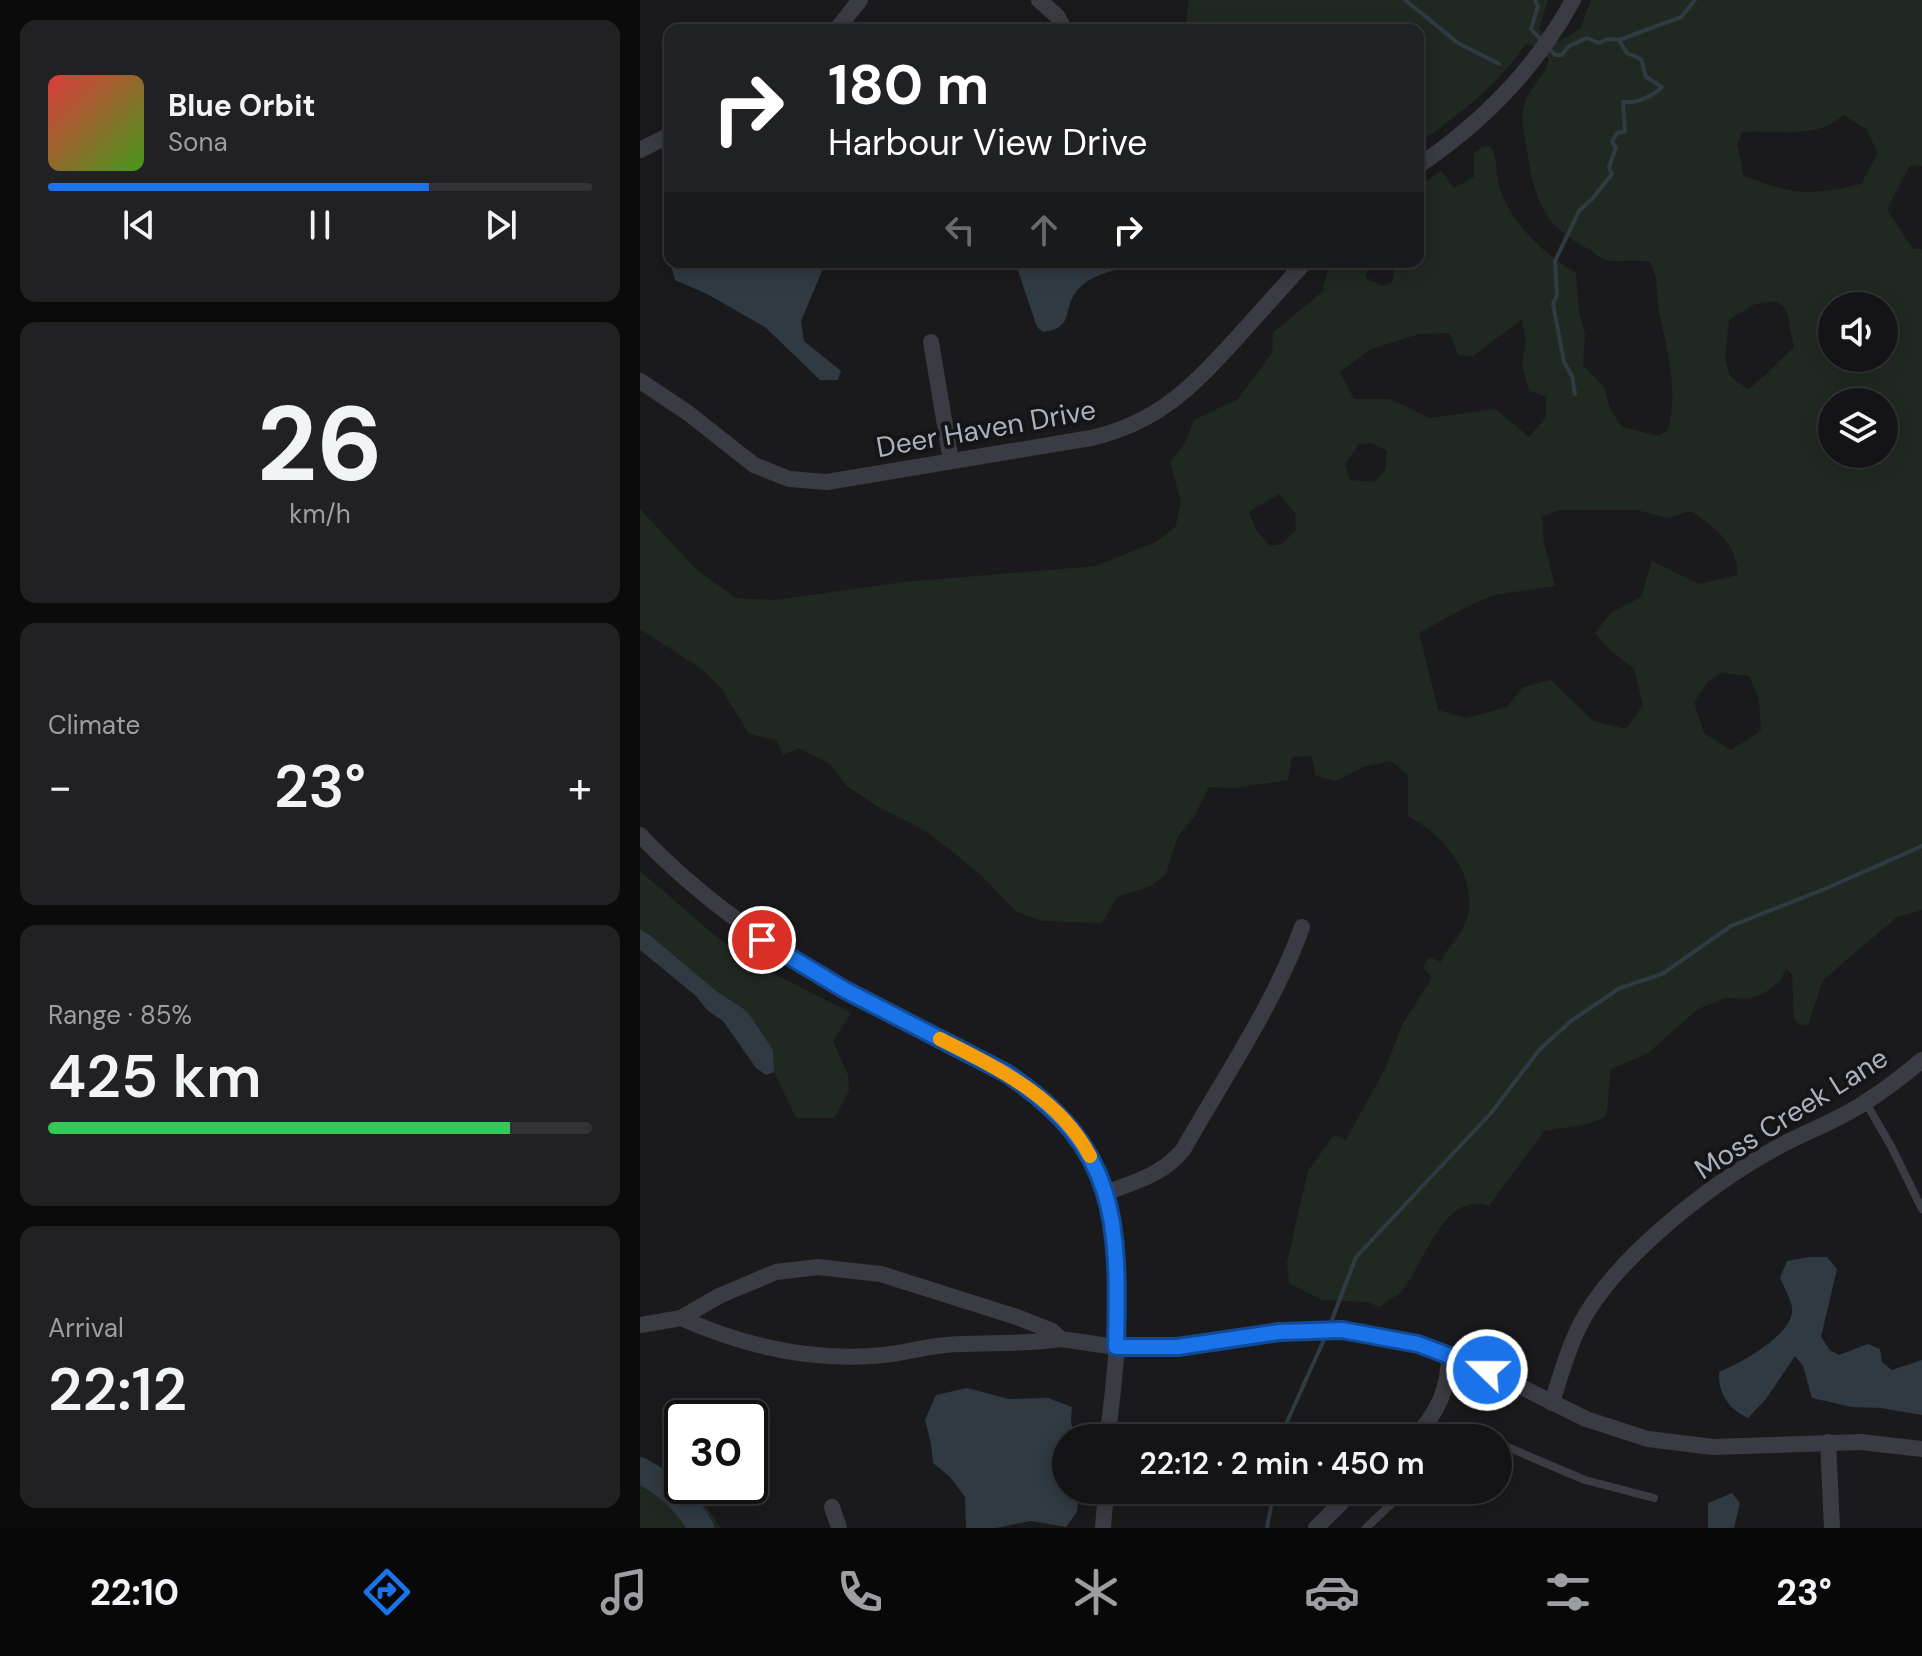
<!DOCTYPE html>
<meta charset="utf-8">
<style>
body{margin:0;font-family:"DM Sans",sans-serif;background:#212123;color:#f1f3f6;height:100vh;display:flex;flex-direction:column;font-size:30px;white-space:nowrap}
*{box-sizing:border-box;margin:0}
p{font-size:26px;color:#9d9ea1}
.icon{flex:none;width:44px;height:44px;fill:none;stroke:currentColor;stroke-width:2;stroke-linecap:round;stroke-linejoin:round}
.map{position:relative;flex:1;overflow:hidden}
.details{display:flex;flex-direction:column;gap:20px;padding:20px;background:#0b0b0c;width:640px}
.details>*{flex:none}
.hud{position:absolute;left:24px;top:24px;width:760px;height:244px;border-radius:16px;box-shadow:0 4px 20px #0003,0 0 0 2px #333335;background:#202124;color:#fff;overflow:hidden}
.tools{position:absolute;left:1178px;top:292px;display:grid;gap:16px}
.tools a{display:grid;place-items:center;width:80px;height:80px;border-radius:50%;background:#141416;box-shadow:0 4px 20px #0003,0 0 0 2px #333335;font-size:40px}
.speed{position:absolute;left:24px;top:1400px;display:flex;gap:16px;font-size:40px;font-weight:700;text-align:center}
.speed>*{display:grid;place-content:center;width:104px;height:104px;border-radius:50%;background:#141416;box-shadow:0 4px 20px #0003,0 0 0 2px #333335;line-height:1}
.speed .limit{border:4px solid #111;border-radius:12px;background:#fff;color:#111}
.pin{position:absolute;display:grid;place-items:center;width:68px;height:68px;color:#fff;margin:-34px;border:4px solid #fff;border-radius:50%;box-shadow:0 2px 8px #0007}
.me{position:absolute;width:88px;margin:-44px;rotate:292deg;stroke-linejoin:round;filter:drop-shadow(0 0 6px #0008)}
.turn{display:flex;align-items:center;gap:28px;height:168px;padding:0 32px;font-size:36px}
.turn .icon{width:104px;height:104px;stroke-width:2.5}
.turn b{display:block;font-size:56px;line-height:68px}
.lanes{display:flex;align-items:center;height:76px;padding:0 32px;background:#0003;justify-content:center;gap:40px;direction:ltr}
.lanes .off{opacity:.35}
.big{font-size:60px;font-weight:600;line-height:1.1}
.details .card{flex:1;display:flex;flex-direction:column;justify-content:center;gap:12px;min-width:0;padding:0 28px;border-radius:16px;background:#212123}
.details .dial{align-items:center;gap:0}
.dial b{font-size:104px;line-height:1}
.song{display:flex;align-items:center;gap:24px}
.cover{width:96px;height:96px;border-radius:12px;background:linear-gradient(135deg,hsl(0 70% 55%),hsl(100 70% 35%))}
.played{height:8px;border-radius:4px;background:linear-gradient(90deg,#1a73e8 70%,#333335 70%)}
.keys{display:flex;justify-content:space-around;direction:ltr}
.heat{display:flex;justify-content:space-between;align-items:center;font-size:44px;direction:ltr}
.charge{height:12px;border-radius:6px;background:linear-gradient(90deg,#34c759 85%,#333335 0)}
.trip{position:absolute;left:412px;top:1424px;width:460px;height:80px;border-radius:40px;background:#141416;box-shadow:0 4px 20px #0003,0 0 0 2px #333335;font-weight:600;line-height:80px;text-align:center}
.tabs{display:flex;height:128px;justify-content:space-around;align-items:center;background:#080809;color:#9d9ea1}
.tabs .icon{width:56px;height:56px}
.tabs .current{color:#1a73e8}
.tabs b{font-size:36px;color:#f1f3f6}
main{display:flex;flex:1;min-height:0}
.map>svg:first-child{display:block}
.green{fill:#202921;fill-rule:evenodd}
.water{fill:#2f3a43}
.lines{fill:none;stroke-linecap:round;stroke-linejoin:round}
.stream{stroke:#2f3a43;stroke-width:4}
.river{stroke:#2f3a43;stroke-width:26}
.service{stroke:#3b3c43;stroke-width:8}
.minor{stroke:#3b3c43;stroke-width:16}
.route-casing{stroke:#114b97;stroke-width:20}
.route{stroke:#1a73e8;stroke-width:14}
.slow{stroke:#f59e0b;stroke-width:14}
.labels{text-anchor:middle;stroke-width:8;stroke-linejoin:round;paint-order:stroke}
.street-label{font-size:28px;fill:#acb1bd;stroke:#151518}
</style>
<main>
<section class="details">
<div class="card">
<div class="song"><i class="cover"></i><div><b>Blue Orbit</b><p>Sona</p></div></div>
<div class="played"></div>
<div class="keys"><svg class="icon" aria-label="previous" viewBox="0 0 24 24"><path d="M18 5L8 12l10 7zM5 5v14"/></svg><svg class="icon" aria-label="pause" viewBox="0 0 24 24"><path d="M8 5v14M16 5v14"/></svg><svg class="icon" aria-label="next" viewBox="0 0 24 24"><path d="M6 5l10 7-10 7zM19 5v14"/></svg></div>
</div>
<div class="card dial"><b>26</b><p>km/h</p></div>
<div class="card"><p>Climate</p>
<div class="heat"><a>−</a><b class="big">23°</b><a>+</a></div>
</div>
<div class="card"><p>Range · 85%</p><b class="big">425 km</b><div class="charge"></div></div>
<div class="card"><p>Arrival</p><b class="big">22:12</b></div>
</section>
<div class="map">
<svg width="1282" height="1528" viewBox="0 0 1282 1528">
<rect width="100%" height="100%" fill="#1a1a1d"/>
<g class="green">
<path d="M549,0H908L899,29L916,43L940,29L951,0H1282V166L1270,165L1247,209L1273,249H1282V910L1257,917L1183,980L1168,1025L1160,1026L1154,1019L1152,974L1146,968L1141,980L1123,994L1109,999L1085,998L1058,1009L1008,1053L971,1069C968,1085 970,1104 965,1117C942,1128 928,1126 904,1131L849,1206C805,1190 785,1260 765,1287C759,1295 747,1301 739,1307L728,1302L682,1300L649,1283L647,1263L668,1171L694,1135L706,1140L746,1067L762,1025L792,978L783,967L789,957L801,962C806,949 815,942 822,930C846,885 807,836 768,816V775L751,761L723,767L696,781L676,776L671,756L652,757L648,780L595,788L569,787L554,817L538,836L526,874L511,886L477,897L462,923L402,921L377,912L340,874L286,831L240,808L207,786L190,764L158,748L143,755L137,740L109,734L81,688L63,670L0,629V509L57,570L96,598L136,600L263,582L456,566L516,542L536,526L541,501L530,462L544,445L554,420L598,399L632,353L633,333L682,292L688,270L693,262H729L726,278L743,286L752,282L755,262H778V187L801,171L814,188L834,177V153L842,147L850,146C859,160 855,175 860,189C873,226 904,254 936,273L939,311L945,334L943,365L965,388L970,409L982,427L1019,436L1028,430C1039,390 1027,351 1019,311C1016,293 1019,278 1010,262C995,259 976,263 966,260C959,258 952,251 945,247C899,223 894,193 886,145C884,132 880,115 885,102C891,85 905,76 909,60C903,51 896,45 886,44C857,85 819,116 778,143V30H538L546,23ZM1203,115L1226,129L1238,153L1221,184C1170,196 1154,195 1104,176L1097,145L1102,132C1134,129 1179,140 1203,115ZM1137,301L1147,311L1154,348C1137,361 1126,377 1108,389L1090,376L1085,357L1089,320L1115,304ZM1192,306H1244V358H1192ZM882,319L886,341L882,365L889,391L906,396V417L889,437L855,409L789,418L750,399H714L700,372L731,349L779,334L810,333L818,355L833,356ZM1192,402H1244V454H1192ZM732,443L747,451L745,470L734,482L710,480L705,464L719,444ZM639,494L655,513L656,530L642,544L630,546L616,530L609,512ZM921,510H997L1027,518L1051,511C1076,528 1097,544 1098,575L1059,584L1012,561L1001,597L971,613L955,633L969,649L994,669L1003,705L986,729L953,721L911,680L883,687L867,707L826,718L798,710L779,633L828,606L854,595L915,586L904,544L902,516ZM1083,673L1109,676L1119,698L1121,731L1091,750L1064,733L1054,702L1068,681Z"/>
<polygon points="0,871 79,939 127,970 211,1013 193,1041 208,1075 209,1091 194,1118 156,1118 134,1072 133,1050 107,1011 76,991 10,935 0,929"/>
<polygon points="0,1460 42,1482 42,1486 55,1490 81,1528 0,1528"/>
</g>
<g class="water">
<polygon points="36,262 196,262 182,271 161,321 164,341 201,371 198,380 180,380 125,327 67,294 35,280 32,269"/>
<path d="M375,262H498C478,271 450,273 436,292C422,310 435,328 403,332L397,327Z"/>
<polygon points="0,929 10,935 76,991 107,1011 133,1050 134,1072 126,1075 116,1068 83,1021 67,1010 56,996 0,950"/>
<path d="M1169,1257H1187L1197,1269L1181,1337L1190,1350L1199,1355L1228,1344L1240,1349L1242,1362L1252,1370L1282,1360V1415L1241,1408L1212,1407L1172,1398L1163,1366L1155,1356L1126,1399L1108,1418C1089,1409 1078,1394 1079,1372C1099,1364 1156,1334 1152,1307C1150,1298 1144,1287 1140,1278L1147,1261Z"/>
<polygon points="327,1388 369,1399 408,1398 432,1407 431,1423 437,1438 426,1438 426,1490 439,1490 439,1492 437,1512 426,1527 391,1521 356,1528 326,1528 325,1497 310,1477 293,1463 291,1444 285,1420 296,1395"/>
<polygon points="1092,1493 1100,1503 1094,1528 1068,1528 1068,1503"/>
</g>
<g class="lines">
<g class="stream">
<polyline points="765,0 818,43 859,64"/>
<polyline points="895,0 898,6 891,29 901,40"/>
<polyline points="907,46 915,55 922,55 929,46 947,38 959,43 969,39 979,40 1041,17 1055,0"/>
<path d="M935,394L932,376L924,362L913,304L917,295L915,261L939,211L952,199L972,174L969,167L976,148L972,141L977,133L985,132L983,102C996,104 1013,96 1022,87L1006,77L1001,59L987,53L979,40"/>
<polyline points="690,1325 716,1257 851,1113 900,1049 931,1021 980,988 1022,974 1091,926 1187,888 1282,846"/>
<polyline points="644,1438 646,1424 687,1333"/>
<polyline points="627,1528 634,1490"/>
</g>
<path class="river" d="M0,1470C27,1485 46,1501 61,1528"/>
<g class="service">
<polyline points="1226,1103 1251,1146 1282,1209"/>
<polyline points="786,1425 798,1438"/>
<polyline points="858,1443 945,1480 1014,1498"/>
<polyline points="726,1528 766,1490"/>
</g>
<g class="minor">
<polyline points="399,0 417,16 425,30"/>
<polyline points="196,30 220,0"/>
<polyline points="0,150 30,135"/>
<path d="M778,166C842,123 896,68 933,0"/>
<polyline points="291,342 311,461"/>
<path d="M0,381L48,413L114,465L149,479L187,482L451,438C517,423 551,388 595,340C618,314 642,288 665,262"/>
<path d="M0,835C104,945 234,1005 366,1073C394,1092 423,1114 443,1143C493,1217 479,1353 467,1438"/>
<path d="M465,1193C495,1182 522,1175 543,1150C583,1079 635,1003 662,927"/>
<path d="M41,1318C106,1347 172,1362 244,1355C264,1353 284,1347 305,1345C343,1342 382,1345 421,1339"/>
<polyline points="0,1325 41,1318 79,1296 136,1272 178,1267 241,1274 377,1317 412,1331 421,1339 476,1347 538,1347 639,1332 674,1330 702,1330 762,1340 793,1348 847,1370 946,1419 1008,1439 1073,1447 1221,1442 1282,1449"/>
<path d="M912,1403C920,1377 927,1351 939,1327C972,1260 1070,1184 1136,1148C1159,1135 1184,1126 1207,1113C1235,1098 1258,1080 1282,1060"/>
<path d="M774,1438C798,1413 809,1388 809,1354"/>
<polyline points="1188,1442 1192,1528"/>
<polyline points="192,1507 199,1528"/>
<polyline points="463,1528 466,1490"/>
<polyline points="676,1528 714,1490"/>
</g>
</g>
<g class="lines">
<g class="route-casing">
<path id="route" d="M122,940L205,990L366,1073C479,1148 479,1222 476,1347H538L639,1332L702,1330L778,1344L847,1370"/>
</g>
<use href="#route" class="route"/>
<path class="slow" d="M300,1039C357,1068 419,1097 450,1156"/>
</g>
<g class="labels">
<g class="street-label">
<text transform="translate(346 428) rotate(-10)" y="10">Deer Haven Drive</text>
<text transform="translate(1151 1113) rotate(-32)" y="10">Moss Creek Lane</text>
</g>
</g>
</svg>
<div class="tools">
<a><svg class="icon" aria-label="sound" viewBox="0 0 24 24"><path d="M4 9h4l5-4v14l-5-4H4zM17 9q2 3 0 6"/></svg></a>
<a><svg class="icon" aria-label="layers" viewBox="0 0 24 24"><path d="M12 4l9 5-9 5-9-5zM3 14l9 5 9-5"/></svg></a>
</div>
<div class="speed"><div class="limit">30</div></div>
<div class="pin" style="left:122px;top:940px;background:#d93025"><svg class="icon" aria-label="arrive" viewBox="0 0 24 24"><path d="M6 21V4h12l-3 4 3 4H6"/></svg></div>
<svg class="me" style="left:847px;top:1370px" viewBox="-20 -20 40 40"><circle r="17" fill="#1a73e8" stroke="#fff" stroke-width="3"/><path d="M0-11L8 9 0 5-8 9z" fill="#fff"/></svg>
<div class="trip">22:12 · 2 min · 450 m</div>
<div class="hud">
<div class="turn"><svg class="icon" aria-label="right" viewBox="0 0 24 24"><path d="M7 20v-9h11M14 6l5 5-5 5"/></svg><div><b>180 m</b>Harbour View Drive</div></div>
<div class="lanes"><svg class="icon off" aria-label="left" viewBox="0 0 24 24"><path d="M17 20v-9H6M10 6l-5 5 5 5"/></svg><svg class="icon off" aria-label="ahead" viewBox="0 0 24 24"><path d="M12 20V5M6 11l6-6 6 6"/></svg><svg class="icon" aria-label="right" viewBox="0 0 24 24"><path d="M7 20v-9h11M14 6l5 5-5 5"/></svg></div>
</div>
</div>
</main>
<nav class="tabs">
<b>22:10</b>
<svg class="icon current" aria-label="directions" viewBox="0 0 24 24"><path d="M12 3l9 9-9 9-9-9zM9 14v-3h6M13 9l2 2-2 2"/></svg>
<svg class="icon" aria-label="music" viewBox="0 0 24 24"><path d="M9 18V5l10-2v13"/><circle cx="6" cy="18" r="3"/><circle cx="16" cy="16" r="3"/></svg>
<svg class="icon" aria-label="phone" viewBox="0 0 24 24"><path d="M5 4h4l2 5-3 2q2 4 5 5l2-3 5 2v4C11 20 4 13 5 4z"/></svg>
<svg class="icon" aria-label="climate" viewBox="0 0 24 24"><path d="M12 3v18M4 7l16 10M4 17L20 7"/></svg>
<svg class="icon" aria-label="car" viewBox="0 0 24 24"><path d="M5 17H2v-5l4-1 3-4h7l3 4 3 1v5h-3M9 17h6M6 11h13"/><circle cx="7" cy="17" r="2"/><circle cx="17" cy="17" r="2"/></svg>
<svg class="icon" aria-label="filters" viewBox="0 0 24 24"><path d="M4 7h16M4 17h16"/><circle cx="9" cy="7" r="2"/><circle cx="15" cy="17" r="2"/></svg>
<b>23°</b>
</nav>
